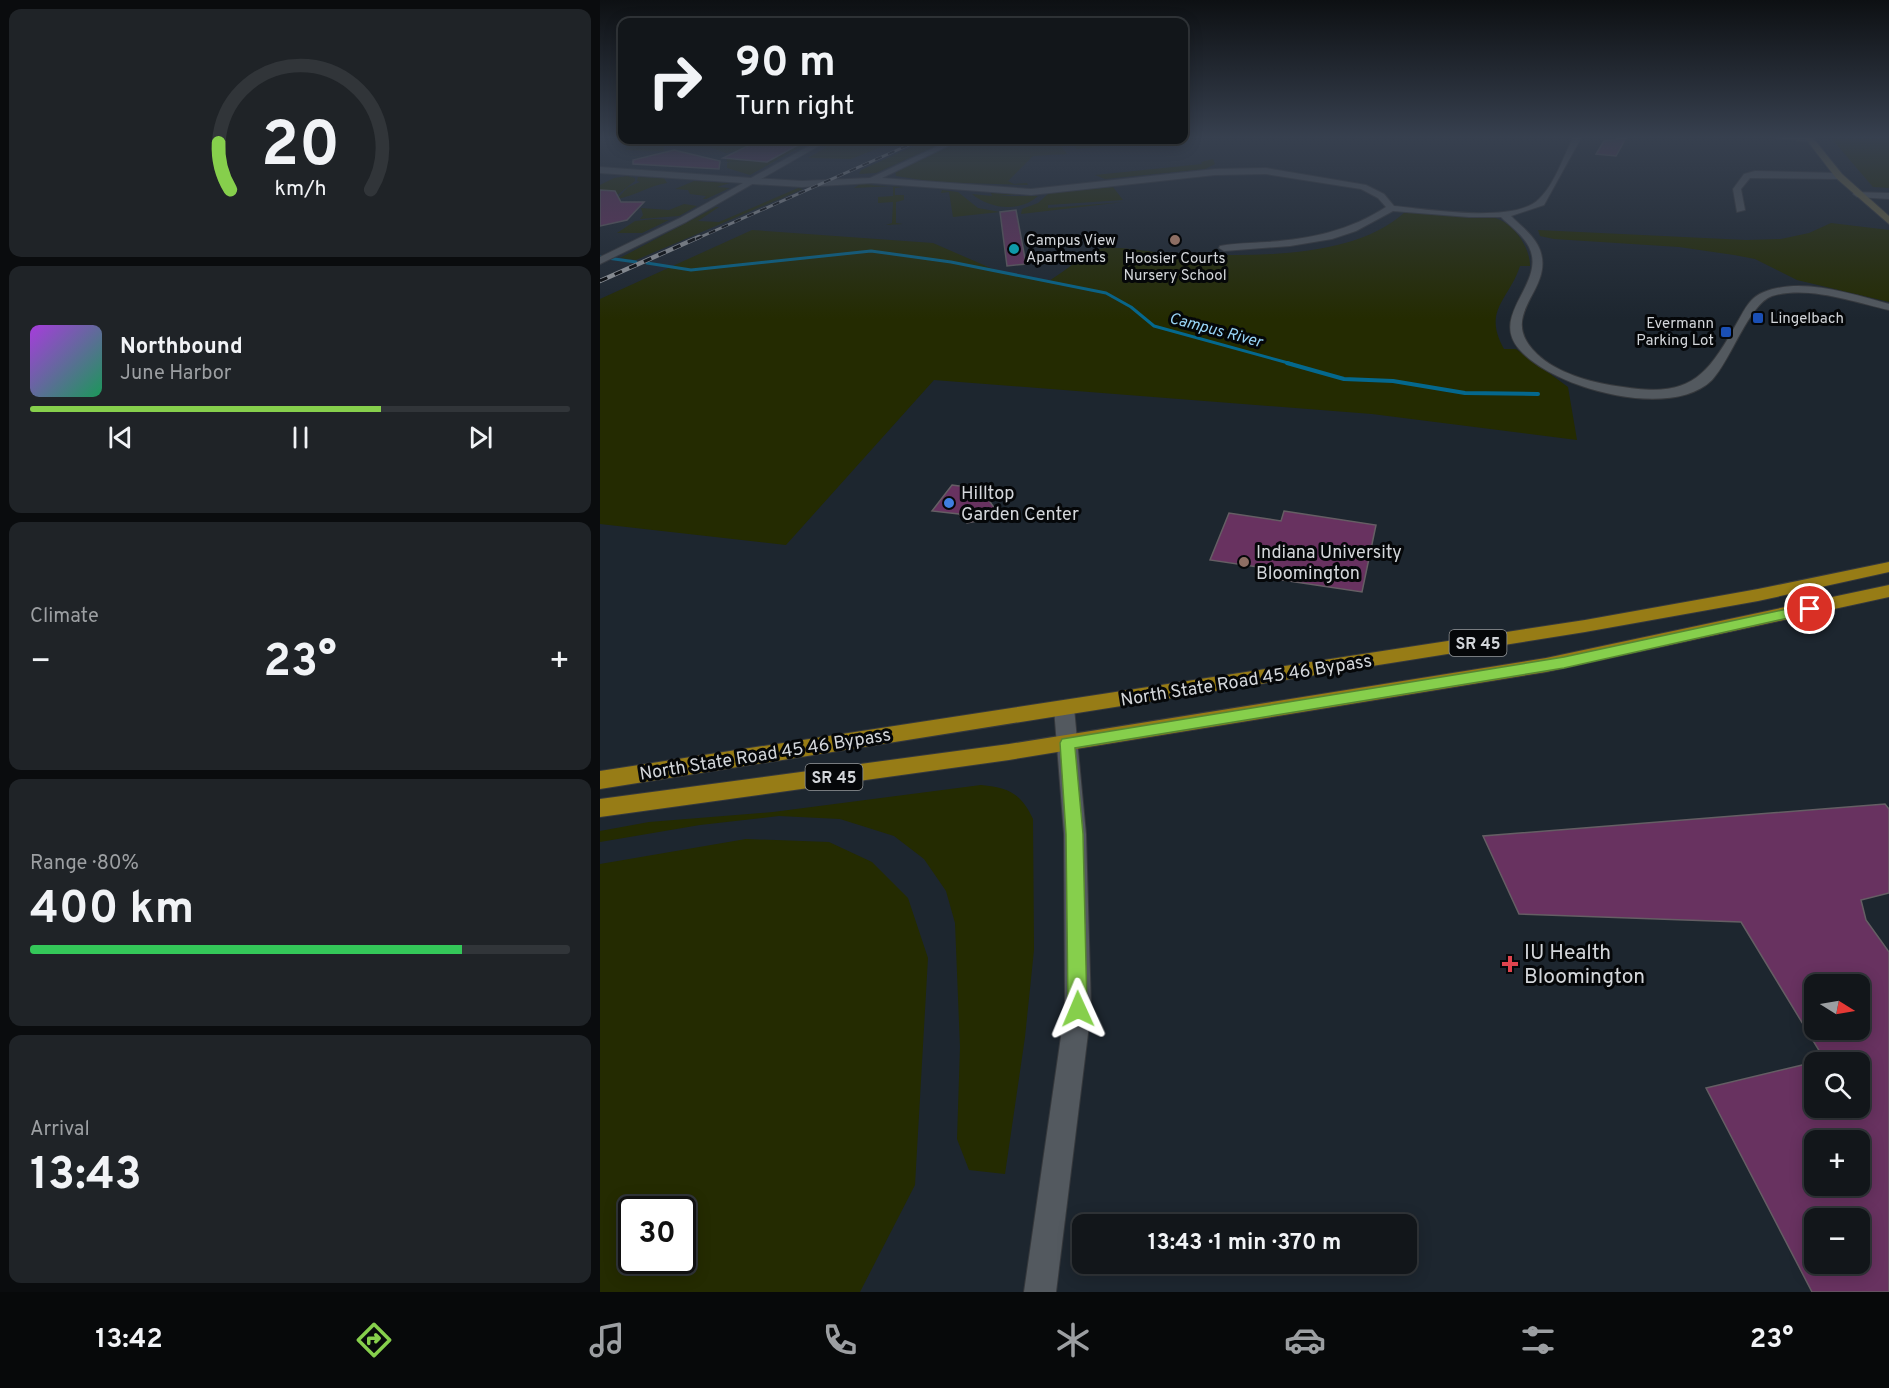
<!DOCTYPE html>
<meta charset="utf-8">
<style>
body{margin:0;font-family:Overpass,sans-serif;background:#1f2327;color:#f1f3f6;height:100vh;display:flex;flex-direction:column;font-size:22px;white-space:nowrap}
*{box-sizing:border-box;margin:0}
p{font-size:20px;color:#9c9fa2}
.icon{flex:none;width:33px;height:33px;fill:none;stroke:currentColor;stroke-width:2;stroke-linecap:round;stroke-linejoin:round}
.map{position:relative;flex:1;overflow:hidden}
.sheet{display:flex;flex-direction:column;gap:9px;padding:9px;background:#0a0c0e;width:600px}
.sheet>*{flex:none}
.top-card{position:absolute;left:18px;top:18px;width:570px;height:126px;border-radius:12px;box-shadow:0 3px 15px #0003,0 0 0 2px #313539;background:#12161a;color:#f1f3f6;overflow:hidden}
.needle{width:39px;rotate:101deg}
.buttons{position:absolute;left:1204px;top:974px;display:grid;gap:12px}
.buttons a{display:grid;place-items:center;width:66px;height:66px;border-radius:12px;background:#12161a;box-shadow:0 3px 15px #0003,0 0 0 2px #313539;font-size:30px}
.speed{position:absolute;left:18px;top:1196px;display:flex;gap:12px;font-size:30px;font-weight:700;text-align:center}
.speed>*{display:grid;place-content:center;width:78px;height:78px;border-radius:50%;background:#12161a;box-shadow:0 3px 15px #0003,0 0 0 2px #313539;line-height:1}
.speed .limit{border:3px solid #111;border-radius:9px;background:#fff;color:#111}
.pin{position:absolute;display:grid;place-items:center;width:51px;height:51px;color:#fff;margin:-26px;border:3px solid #fff;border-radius:50%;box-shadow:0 2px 6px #0007}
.me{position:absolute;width:66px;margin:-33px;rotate:359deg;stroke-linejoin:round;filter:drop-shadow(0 0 4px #0008)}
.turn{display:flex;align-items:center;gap:21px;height:126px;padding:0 18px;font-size:27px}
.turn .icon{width:78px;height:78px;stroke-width:2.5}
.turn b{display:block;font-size:42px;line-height:51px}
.big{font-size:45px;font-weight:700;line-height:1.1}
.sheet .tile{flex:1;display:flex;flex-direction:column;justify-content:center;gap:9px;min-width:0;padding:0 21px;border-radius:12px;background:#1f2327}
.sheet .dial{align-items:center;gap:0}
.dial svg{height:156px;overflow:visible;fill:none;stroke:#313539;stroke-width:7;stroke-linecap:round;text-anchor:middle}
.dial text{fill:#f1f3f6;stroke:none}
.song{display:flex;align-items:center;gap:18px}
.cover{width:72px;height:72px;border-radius:9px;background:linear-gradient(135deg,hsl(280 70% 55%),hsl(150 70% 35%))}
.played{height:6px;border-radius:3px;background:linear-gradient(90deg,#86cf4c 65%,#313539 65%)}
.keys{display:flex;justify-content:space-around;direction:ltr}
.heat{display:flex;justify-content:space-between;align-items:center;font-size:33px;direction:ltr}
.charge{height:9px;border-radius:4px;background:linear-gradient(90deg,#34c759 80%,#313539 0)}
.trip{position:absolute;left:472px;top:1214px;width:345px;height:60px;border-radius:12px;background:#12161a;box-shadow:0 3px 15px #0003,0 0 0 2px #313539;font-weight:700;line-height:60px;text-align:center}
.menu{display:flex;height:96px;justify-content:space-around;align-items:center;background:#07090a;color:#9c9fa2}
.menu .icon{width:42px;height:42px}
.menu .current{color:#86cf4c}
.menu b{font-size:27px;color:#f1f3f6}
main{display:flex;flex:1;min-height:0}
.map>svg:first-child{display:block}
.built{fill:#1d262f;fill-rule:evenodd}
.green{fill:#242b01;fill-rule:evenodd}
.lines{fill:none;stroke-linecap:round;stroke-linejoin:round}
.stream-far1{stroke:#04688e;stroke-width:3}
.stream{stroke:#04688e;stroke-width:4}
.building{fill:#683260;stroke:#655e64;stroke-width:1.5;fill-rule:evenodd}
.minor-casing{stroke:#36393d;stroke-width:2}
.tertiary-casing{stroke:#36393d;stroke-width:2}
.secondary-casing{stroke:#36393d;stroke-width:2}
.trunk-casing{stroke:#36393d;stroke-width:2}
.minor{fill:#53595f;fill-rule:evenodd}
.tertiary{fill:#53595f;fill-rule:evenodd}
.secondary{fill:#6c6643;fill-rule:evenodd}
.trunk{fill:#977c16;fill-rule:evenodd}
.rail-far1-casing{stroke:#9da1a5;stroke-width:3}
.rail-casing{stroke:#9da1a5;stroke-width:4.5}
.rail-far1{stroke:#050709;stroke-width:2;stroke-dasharray:7;stroke-linecap:butt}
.rail{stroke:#050709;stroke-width:3;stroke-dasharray:8;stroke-linecap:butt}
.route{fill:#86cf4c;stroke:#578731;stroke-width:1.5}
.education-dot{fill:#8d6e63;stroke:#050709;stroke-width:2}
.culture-dot{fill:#0f9aa8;stroke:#050709;stroke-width:2}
.transit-dot{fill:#1a4fb4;stroke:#050709;stroke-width:2}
.shop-dot{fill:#3f7fe0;stroke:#050709;stroke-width:2}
.health-dot{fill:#e0444e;stroke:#050709;stroke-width:2}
.labels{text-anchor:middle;stroke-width:6;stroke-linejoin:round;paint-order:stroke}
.far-poi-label{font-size:15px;fill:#d3d6da;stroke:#050709;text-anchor:start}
.far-water-label{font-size:16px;font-style:italic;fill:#97d3f5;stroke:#050709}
.shield{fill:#050709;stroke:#95989b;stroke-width:1.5}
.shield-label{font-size:16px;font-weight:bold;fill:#d3d6da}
.poi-label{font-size:18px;fill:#d3d6da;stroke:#050709;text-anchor:start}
.street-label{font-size:18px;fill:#d3d6da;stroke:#050709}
.near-poi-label{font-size:21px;fill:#d3d6da;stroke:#050709;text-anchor:start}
</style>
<main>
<section class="sheet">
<div class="tile dial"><svg viewBox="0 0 100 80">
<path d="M14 69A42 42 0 1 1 86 69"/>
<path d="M14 69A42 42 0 0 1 8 45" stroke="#86cf4c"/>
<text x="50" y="56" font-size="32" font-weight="700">20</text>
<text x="50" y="72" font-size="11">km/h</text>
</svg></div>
<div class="tile">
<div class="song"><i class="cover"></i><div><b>Northbound</b><p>June Harbor</p></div></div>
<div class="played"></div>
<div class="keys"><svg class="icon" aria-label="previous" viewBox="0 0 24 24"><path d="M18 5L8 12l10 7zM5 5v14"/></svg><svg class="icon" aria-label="pause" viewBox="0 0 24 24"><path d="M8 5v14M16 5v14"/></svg><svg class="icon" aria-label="next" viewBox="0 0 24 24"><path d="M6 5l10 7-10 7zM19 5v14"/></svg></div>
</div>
<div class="tile"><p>Climate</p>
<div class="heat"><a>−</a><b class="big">23°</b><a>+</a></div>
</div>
<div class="tile"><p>Range · 80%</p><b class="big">400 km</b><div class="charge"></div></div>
<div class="tile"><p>Arrival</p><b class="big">13:43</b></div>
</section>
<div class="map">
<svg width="1289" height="1292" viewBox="0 0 1289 1292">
<rect width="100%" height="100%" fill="#181d22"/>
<path class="built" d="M0,138H1289V1292H0ZM1215,984H1260V1029H1215ZM1215,1062H1260V1107H1215ZM1215,1140H1260V1185H1215ZM32,1209H82V1260H32ZM1215,1218H1260V1263H1215ZM483,1224H807V1263H483Z"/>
<g class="green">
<polygon points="1231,138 1289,138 1289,188 1273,187"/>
<polygon points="40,140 53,140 64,146 64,151 25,150 29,144"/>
<path d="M60,140H78L76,142C99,133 126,144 149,144L153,147L126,153L110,147L72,146L75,142L70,145Z"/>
<polygon points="233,140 298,140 251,159 208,158 227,147 221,146"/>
<polygon points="327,140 349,140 276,173 259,174 261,170"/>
<polygon points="364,140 456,140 467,154 433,156 408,181 414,184 427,183 428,185 335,182 296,176 295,171"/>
<polygon points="470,140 557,140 477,149"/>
<polygon points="196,145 202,146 150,175 127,168 127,163 132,161 127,162 126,155 144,154 133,160 152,161"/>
<polygon points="613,159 615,164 605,169 505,179 495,175 602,164 601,162"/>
<polygon points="27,176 35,178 35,181 16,196 15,192 0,190 0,185 14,178"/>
<path d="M38,177L64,178L67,183C50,185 35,196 17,199L28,187L40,182L37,181Z"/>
<polygon points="94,181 130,183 117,187 130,188 106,199 103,199 106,196 90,194 88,190 75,189"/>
<polygon points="269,183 280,183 268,185 303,187 295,188 295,195 304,195 304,200 296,202 296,223 303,224 286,225 292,223 293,202 278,203 278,197 293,196 293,186 254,188 260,184 225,185"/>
<polygon points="513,187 523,200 448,205 448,208 524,202 421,214 422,209 438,203 449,193"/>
<polygon points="198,188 203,189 36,260 20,258 116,207 128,207 119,207 98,221 119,222"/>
<polygon points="342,190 358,192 378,208 400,212 353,217 349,192 341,193"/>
<path d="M391,193L427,194L397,196H438C419,213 390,209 372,194L392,196Z"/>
<polygon points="84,204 97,206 79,216 40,219 43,215 41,208 69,210"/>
<path d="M805,212C828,213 878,211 898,219C915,225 930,248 930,266H920C909,300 882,310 904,349H916L968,387L977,440L772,414L334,380L186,545L0,524V299L152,230L333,243L402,273L449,281C465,271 482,256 499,249C510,245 545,251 558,252C629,256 749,264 805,212Z"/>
<polygon points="55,219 69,220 42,233 17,233 35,221"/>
<polygon points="1231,223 1289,230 1289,302 1197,280 1155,259 1134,255 1079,247 954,239 940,236 938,230 1146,240 1181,239 1209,233"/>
<path d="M381,785C409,788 421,793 433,819L434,950L425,1037L405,1174L369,1170L357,1139L360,1047L355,923L346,891L324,859L294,836L240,819L179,816L100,825L0,842V831L49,822L173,812Z"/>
<path d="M146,839L229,842L272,862L308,898L328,958L315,1185L260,1292H0V864ZM32,1209H82V1260H32Z"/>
</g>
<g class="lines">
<g class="stream-far1">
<polyline points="0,257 36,262"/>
<polyline points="47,263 91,270 271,251 351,262 506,293 531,307 554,326 692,364"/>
</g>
<polyline class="stream" points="687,363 744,379 793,381 865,393 938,394"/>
</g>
<g class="building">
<polygon points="1026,138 1016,156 996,154 1004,141"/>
<polygon points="160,140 207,140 167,162 123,158"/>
<polygon points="74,150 120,161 119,169 33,164 33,160"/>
<polygon points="0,190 15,191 21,202 44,202 27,220 0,226"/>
<polygon points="416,210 426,264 407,266 400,212"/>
<polygon points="352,485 375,488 370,495 388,499 395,509 389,518 380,517 377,521 367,523 359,514 332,511"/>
<polygon points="684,511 776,525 762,592 662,577 665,568 610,560 629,513 681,521"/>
<path d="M1285,804L1289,809V893L1261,900L1266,920L1289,952V1292H1212L1106,1088L1215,1062V1107H1260V1062H1226L1141,922L919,914L883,836ZM1215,984H1260V1029H1215ZM1215,1140H1260V1185H1215ZM1215,1218H1260V1263H1215Z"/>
</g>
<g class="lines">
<g class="minor-casing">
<g id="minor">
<path d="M973,138H981L944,205L911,216C921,226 935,236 940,250C955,291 895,314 937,354C957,373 990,382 1016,386C1088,398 1104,382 1138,321C1145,309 1150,297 1164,292C1202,277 1251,294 1289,304V310C1254,302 1208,285 1172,296C1149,304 1131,360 1112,380C1071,421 952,388 919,349C889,314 947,283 929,247C923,235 910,226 901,217H869L793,211L756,231L732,239L690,246L624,251L619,248L620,246C635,243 652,243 667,242C710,239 749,231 786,207L778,198L761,189L666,174L615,175L431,195L272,183L202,187L153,184L149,181L153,178L202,181L270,178L351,140H360L282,178L431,189L615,169L666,168L766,185L784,194L794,206C826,209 915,224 939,199C955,184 963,157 973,138Z"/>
<polygon points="1155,171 1239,173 1243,176 1239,179 1150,178 1141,189 1145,210 1137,212 1133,189 1144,174"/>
<polygon points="1254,192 1289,193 1289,199 1257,197 1253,194"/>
<polygon points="464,701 471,703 474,708 486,834 491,1009 456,1292 424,1292 465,1009 464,834 454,708 457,703"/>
</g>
</g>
<g class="tertiary-casing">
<g id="tertiary">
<polygon points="1175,138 1213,138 1215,140 1211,142"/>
<polygon points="220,140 229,140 86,222 0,264 0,257 80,218 143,183 0,173 0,167 151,178"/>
</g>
</g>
<g class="secondary-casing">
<polygon id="secondary" points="1205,138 1213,138 1242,174 1289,216 1289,224 1236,178"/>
</g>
<g class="trunk-casing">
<g id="trunk">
<polygon points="1289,562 1289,572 1158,601 985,632 0,789 0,771 985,620 1158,589"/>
<polygon points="1289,585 1289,597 946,672 409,760 0,817 0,799 409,744 946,658"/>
</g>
</g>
<use href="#minor" class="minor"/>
<use href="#tertiary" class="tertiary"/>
<use href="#secondary" class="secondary"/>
<use href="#trunk" class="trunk"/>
<g class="rail-far1-casing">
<polyline id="rail-far1" points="96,239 320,140"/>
</g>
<g class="rail-casing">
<polyline id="rail" points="0,281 99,237"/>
</g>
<use href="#rail-far1" class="rail-far1"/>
<use href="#rail" class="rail"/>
</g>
<linearGradient id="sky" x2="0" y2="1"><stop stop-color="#0d1013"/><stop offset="0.43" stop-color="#37404f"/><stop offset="1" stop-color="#37404f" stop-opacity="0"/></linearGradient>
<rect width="1289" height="319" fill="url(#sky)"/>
<polygon class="route" points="1210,604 1217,609 1215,612 964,668 475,748 483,834 487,1009 485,1016 478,1018 471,1016 468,1009 466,834 460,743 462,739 964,657"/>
<g class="education-dot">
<circle cx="575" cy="240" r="6"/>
<circle cx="644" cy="562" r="6"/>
</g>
<circle class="culture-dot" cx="414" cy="249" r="6"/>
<g class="transit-dot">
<rect x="1152" y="312" width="12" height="12" rx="3"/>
<rect x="1120" y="326" width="12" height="12" rx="3"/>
</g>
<circle class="shop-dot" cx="349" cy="503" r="6"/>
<path class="health-dot" d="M907 955h6v6h6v6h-6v6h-6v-6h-6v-6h6z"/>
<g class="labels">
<g class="far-poi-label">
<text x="426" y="245">Campus View<tspan x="426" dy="17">Apartments</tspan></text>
<text x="575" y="263" text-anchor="middle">Hoosier Courts<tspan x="575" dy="17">Nursery School</tspan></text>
<text x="1170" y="323">Lingelbach</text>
<text x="1114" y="328" text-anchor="end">Evermann<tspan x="1114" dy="17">Parking Lot</tspan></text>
</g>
<g class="far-water-label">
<text transform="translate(616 329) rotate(15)" y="6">Campus River</text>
</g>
<g class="shield">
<rect x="849.5" y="630" width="57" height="26" rx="4.5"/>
<rect x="205.5" y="764" width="57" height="26" rx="4.5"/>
</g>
<g class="shield-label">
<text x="878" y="649">SR 45</text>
<text x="234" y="783">SR 45</text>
</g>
<g class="poi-label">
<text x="361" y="499">Hilltop<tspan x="361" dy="21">Garden Center</tspan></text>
<text x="656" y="558">Indiana University<tspan x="656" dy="21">Bloomington</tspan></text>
</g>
<g class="street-label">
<text transform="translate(646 680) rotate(-9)" y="6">North State Road 45 46 Bypass</text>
<text transform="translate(165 754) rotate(-9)" y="6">North State Road 45 46 Bypass</text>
</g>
<g class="near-poi-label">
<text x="924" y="959">IU Health<tspan x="924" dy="24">Bloomington</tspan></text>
</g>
</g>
</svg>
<div class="buttons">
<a><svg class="needle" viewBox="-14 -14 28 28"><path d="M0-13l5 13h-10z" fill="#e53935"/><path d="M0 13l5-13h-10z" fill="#9c9fa2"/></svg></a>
<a><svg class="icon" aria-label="search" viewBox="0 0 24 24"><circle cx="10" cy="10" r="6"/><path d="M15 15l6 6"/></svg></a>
<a>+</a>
<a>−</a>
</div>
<div class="speed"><div class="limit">30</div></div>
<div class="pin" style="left:1210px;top:609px;background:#d93025"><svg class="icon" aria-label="arrive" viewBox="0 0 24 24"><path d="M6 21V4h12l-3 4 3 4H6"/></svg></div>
<svg class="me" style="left:478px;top:1009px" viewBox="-20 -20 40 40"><path d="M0-17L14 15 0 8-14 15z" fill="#86cf4c" stroke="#fff" stroke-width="4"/></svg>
<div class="trip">13:43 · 1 min · 370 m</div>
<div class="top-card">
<div class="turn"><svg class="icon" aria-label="right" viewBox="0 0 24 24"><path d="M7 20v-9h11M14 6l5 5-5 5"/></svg><div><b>90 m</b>Turn right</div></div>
</div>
</div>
</main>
<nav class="menu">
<b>13:42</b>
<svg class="icon current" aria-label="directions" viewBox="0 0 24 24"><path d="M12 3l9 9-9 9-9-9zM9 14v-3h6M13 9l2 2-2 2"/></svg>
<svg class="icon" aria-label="music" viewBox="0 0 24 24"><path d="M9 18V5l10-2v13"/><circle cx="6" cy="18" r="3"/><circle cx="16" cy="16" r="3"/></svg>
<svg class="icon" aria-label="phone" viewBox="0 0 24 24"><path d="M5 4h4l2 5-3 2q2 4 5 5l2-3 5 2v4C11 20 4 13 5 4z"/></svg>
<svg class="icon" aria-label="climate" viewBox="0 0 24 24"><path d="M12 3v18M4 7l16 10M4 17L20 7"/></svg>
<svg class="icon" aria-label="car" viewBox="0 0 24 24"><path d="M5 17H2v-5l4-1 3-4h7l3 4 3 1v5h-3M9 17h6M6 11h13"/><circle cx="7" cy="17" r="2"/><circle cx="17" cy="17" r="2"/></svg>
<svg class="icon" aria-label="filters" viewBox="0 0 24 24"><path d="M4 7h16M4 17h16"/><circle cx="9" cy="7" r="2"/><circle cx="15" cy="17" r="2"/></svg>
<b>23°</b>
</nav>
